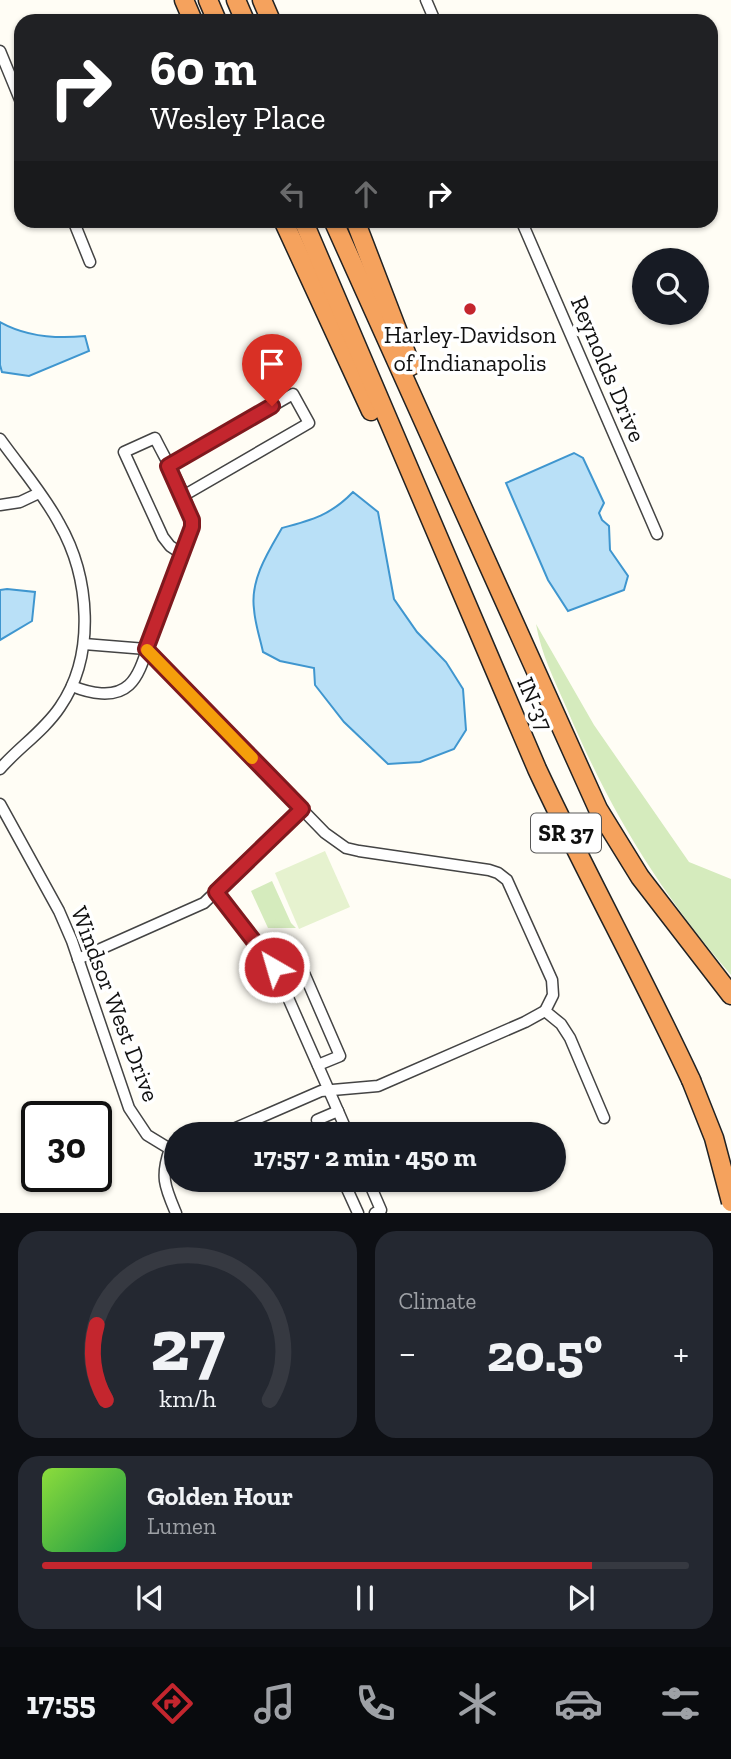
<!DOCTYPE html>
<meta charset="utf-8">
<style>
body{margin:0;font-family:"Zilla Slab",serif;background:#242831;color:#f1f3f6;height:100vh;display:flex;flex-direction:column;font-size:26px;white-space:nowrap}
*{box-sizing:border-box;margin:0}
p{font-size:23px;color:#9ea1a6}
.icon{flex:none;width:38px;height:38px;fill:none;stroke:currentColor;stroke-width:2;stroke-linecap:round;stroke-linejoin:round}
.map{position:relative;height:1213px;overflow:hidden}
.details{display:flex;flex-direction:column;gap:18px;padding:18px;background:#0d0f14;flex:1}
.details>*{flex:none}
.top-card{position:absolute;left:14px;top:14px;width:704px;height:214px;border-radius:21px;box-shadow:0 2px 5px #0004;background:#202124;color:#fff;overflow:hidden}
.fabs{position:absolute;left:632px;top:248px;display:grid;gap:14px}
.fabs a{display:grid;place-items:center;width:77px;height:77px;border-radius:50%;background:#171b24;box-shadow:0 2px 5px #0004;font-size:35px}
.speed{position:absolute;left:21px;top:1101px;display:flex;gap:14px;font-size:35px;font-weight:700;text-align:center}
.speed>*{display:grid;place-content:center;width:91px;height:91px;border-radius:50%;background:#171b24;box-shadow:0 2px 5px #0004;line-height:1}
.speed .limit{border:4px solid #111;border-radius:10px;background:#fff;color:#111}
.pin{position:absolute;display:grid;place-items:center;width:60px;height:60px;color:#fff;margin:-72px -30px;border-radius:50% 50% 50% 0;rotate:-45deg;box-shadow:0 0 7px #0007}
.pin .icon{rotate:45deg}
.me{position:absolute;width:77px;margin:-38px;rotate:322deg;stroke-linejoin:round;filter:drop-shadow(0 0 5px #0008)}
.turn{display:flex;align-items:center;gap:24px;height:147px;padding:0 21px;font-size:32px}
.turn .icon{width:91px;height:91px;stroke-width:2.5}
.turn b{display:block;font-size:49px;line-height:60px}
.lanes{display:flex;align-items:center;height:66px;padding:0 21px;background:#0003;justify-content:center;gap:35px;direction:ltr}
.lanes .off{opacity:.35}
.big{font-size:52px;font-weight:800;line-height:1.1}
.details .tile{flex:1;display:flex;flex-direction:column;justify-content:center;gap:10px;min-width:0;padding:0 24px;border-radius:21px;background:#242831}
.details .dial{align-items:center;gap:0}
.dial svg{height:182px;overflow:visible;fill:none;stroke:#363941;stroke-width:7;stroke-linecap:round;text-anchor:middle}
.dial text{fill:#f1f3f6;stroke:none}
.song{display:flex;align-items:center;gap:21px}
.cover{width:84px;height:84px;border-radius:10px;background:linear-gradient(135deg,hsl(90 70% 55%),hsl(140 70% 35%))}
.played{height:7px;border-radius:4px;background:linear-gradient(90deg,#c4262e 85%,#363941 85%)}
.keys{display:flex;justify-content:space-around;direction:ltr}
.heat{display:flex;justify-content:space-between;align-items:center;font-size:38px;direction:ltr}
.details .tiles{flex:1;display:grid;gap:18px;grid-template-columns:1fr 1fr}
.tile:last-child{grid-column:span 2}
.trip{position:absolute;left:164px;top:1122px;width:402px;height:70px;border-radius:35px;background:#171b24;box-shadow:0 2px 5px #0004;font-weight:800;line-height:70px;text-align:center}
.tabs{display:flex;height:112px;justify-content:space-around;align-items:center;background:#090b0e;color:#9ea1a6}
.tabs .icon{width:49px;height:49px}
.tabs .active{color:#c4262e}
.tabs b{font-size:32px;color:#f1f3f6}
.map>svg:first-child{display:block}
.green{fill:#d5ebbd}
.pitch{fill:#e6f2cf}
.water{fill:#b9e0f7;stroke:#3f96cf;stroke-width:2}
.lines{fill:none;stroke-linecap:round;stroke-linejoin:round}
.street-casing{stroke:#444;stroke-width:13}
.highway-casing{stroke:#222;stroke-width:21}
.street{stroke:#fff;stroke-width:10}
.highway{stroke:#f5a25d;stroke-width:18}
.highway-bridge-casing{stroke:#222;stroke-width:21;stroke-linecap:butt}
.highway-bridge{stroke:#f5a25d;stroke-width:18}
.route-casing{stroke:#7f191e;stroke-width:18}
.route{stroke:#c4262e;stroke-width:12}
.slow{stroke:#f59e0b;stroke-width:12}
.poi-dot{fill:#c4262e;stroke:#fff;stroke-width:2.5}
.labels{text-anchor:middle;stroke-width:7;stroke-linejoin:round;paint-order:stroke}
.shield{fill:#fff;stroke:#585858;stroke-width:2}
.shield-label{font-size:23px;font-weight:bold;fill:#111}
.poi-label{font-size:24px;fill:#111;stroke:#fff}
.street-label{font-size:24px;fill:#111;stroke:#fff}
</style>
<div class="map">
<svg width="731" height="1213" viewBox="0 0 731 1213">
<rect width="100%" height="100%" fill="#fffdf5"/>
<g class="green">
<path d="M536,624L594,725L689,862L731,879V975C659,891 610,811 567,709C555,681 541,654 536,624Z"/>
<polygon points="272,881 291,923 296,928 268,928 251,891"/>
</g>
<polygon class="pitch" points="325,851 350,907 299,929 275,873"/>
<g class="water">
<path d="M0,322C27,337 56,339 85,336L89,351L29,376L2,372L0,365Z"/>
<polygon points="574,453 583,458 604,503 599,513 602,520 609,526 610,550 628,576 624,590 568,611 548,580 506,483"/>
<path d="M353,492L378,512L394,599L417,632L446,662L463,689L466,730L454,749L420,762L388,764L344,722L315,685L314,668L280,661L263,652C260,638 255,624 254,609C250,580 268,552 282,528C312,520 331,515 353,492Z"/>
<polygon points="7,589 35,592 32,621 0,640 0,590"/>
</g>
<g class="lines">
<g class="street-casing">
<g id="street">
<polyline points="426,0 435,21"/>
<polyline points="0,51 21,102"/>
<polyline points="73,220 90,262"/>
<polyline points="521,220 657,534"/>
<path d="M0,439C20,467 43,493 59,523C90,577 96,655 60,707C44,731 18,748 0,769"/>
<polyline points="168,466 293,394 309,423 183,496"/>
<polyline points="0,505 20,502 39,493"/>
<polyline points="84,644 146,649 325,833 346,848 359,851 489,870 498,873 507,880 552,980 553,995 545,1011 561,1024 570,1038 604,1118"/>
<path d="M72,686C89,693 114,699 129,685C141,674 146,651 152,635C165,599 179,563 192,527C192,502 166,461 155,438L124,452L163,537L170,546L182,554"/>
<path d="M0,804L59,911L72,941L129,1108L147,1135L170,1149C160,1177 165,1187 176,1213"/>
<polyline points="216,893 278,975 338,1111"/>
<polyline points="78,959 204,903 302,809"/>
<polyline points="274,967 297,957 340,1056 318,1065"/>
<polyline points="222,1134 321,1091 378,1086 525,1022 545,1011"/>
<polyline points="323,1134 317,1120 338,1111 348,1134"/>
<polyline points="343,1180 358,1213"/>
<polyline points="368,1180 381,1210 375,1213"/>
</g>
</g>
<g class="highway-casing">
<g id="highway">
<polyline points="184,0 193,21"/>
<polyline points="208,0 217,21"/>
<polyline points="236,0 245,21"/>
<polyline points="262,0 271,21"/>
<polyline points="283,220 371,411"/>
<path d="M303,220L537,769C586,874 642,975 691,1080"/>
<polyline points="333,220 598,809 640,877 731,995"/>
<polyline points="355,220 411,366"/>
</g>
</g>
<use href="#street" class="street"/>
<use href="#highway" class="highway"/>
<g class="highway-bridge-casing">
<polyline id="highway-bridge" points="691,1080 714,1138 731,1202"/>
</g>
<use href="#highway-bridge" class="highway-bridge"/>
</g>
<g class="lines">
<g class="route-casing">
<polyline id="route" points="272,406 168,466 192,520 192,527 146,649 302,809 216,892 274,967"/>
</g>
<use href="#route" class="route"/>
<polyline class="slow" points="147,650 252,758"/>
</g>
<circle class="poi-dot" cx="470" cy="309" r="7"/>
<g class="labels">
<rect class="shield" x="531" y="813.5" width="70" height="39" rx="5"/>
<g class="shield-label">
<text x="566" y="841">SR 37</text>
</g>
<g class="poi-label">
<text x="470" y="343">Harley-Davidson<tspan x="470" dy="28">of Indianapolis</tspan></text>
</g>
<g class="street-label">
<text transform="translate(608 369) rotate(67)" y="8">Reynolds Drive</text>
<text transform="translate(535 704) rotate(67)" y="8">IN-37</text>
<text transform="translate(115 1004) rotate(69)" y="8">Windsor West Drive</text>
</g>
</g>
</svg>
<div class="fabs">
<a><svg class="icon" aria-label="search" viewBox="0 0 24 24"><circle cx="10" cy="10" r="6"/><path d="M15 15l6 6"/></svg></a>
</div>
<div class="speed"><div class="limit">30</div></div>
<div class="pin" style="left:272px;top:406px;background:#d93025"><svg class="icon" aria-label="arrive" viewBox="0 0 24 24"><path d="M6 21V4h12l-3 4 3 4H6"/></svg></div>
<svg class="me" style="left:274px;top:967px" viewBox="-20 -20 40 40"><circle r="17" fill="#c4262e" stroke="#fff" stroke-width="3"/><path d="M0-11L8 9 0 5-8 9z" fill="#fff"/></svg>
<div class="trip">17:57 · 2 min · 450 m</div>
<div class="top-card">
<div class="turn"><svg class="icon" aria-label="right" viewBox="0 0 24 24"><path d="M7 20v-9h11M14 6l5 5-5 5"/></svg><div><b>60 m</b>Wesley Place</div></div>
<div class="lanes"><svg class="icon off" aria-label="left" viewBox="0 0 24 24"><path d="M17 20v-9H6M10 6l-5 5 5 5"/></svg><svg class="icon off" aria-label="ahead" viewBox="0 0 24 24"><path d="M12 20V5M6 11l6-6 6 6"/></svg><svg class="icon" aria-label="right" viewBox="0 0 24 24"><path d="M7 20v-9h11M14 6l5 5-5 5"/></svg></div>
</div>
</div>
<section class="details">
<div class="tiles">
<div class="tile dial"><svg viewBox="0 0 100 80">
<path d="M14 69A42 42 0 1 1 86 69"/>
<path d="M14 69A42 42 0 0 1 10 36" stroke="#c4262e"/>
<text x="50" y="56" font-size="32" font-weight="700">27</text>
<text x="50" y="72" font-size="11">km/h</text>
</svg></div>
<div class="tile"><p>Climate</p>
<div class="heat"><a>−</a><b class="big">20.5°</b><a>+</a></div>
</div>
<div class="tile">
<div class="song"><i class="cover"></i><div><b>Golden Hour</b><p>Lumen</p></div></div>
<div class="played"></div>
<div class="keys"><svg class="icon" aria-label="previous" viewBox="0 0 24 24"><path d="M18 5L8 12l10 7zM5 5v14"/></svg><svg class="icon" aria-label="pause" viewBox="0 0 24 24"><path d="M8 5v14M16 5v14"/></svg><svg class="icon" aria-label="next" viewBox="0 0 24 24"><path d="M6 5l10 7-10 7zM19 5v14"/></svg></div>
</div>
</div>
</section>
<nav class="tabs">
<b>17:55</b>
<svg class="icon active" aria-label="directions" viewBox="0 0 24 24"><path d="M12 3l9 9-9 9-9-9zM9 14v-3h6M13 9l2 2-2 2"/></svg>
<svg class="icon" aria-label="music" viewBox="0 0 24 24"><path d="M9 18V5l10-2v13"/><circle cx="6" cy="18" r="3"/><circle cx="16" cy="16" r="3"/></svg>
<svg class="icon" aria-label="phone" viewBox="0 0 24 24"><path d="M5 4h4l2 5-3 2q2 4 5 5l2-3 5 2v4C11 20 4 13 5 4z"/></svg>
<svg class="icon" aria-label="climate" viewBox="0 0 24 24"><path d="M12 3v18M4 7l16 10M4 17L20 7"/></svg>
<svg class="icon" aria-label="car" viewBox="0 0 24 24"><path d="M5 17H2v-5l4-1 3-4h7l3 4 3 1v5h-3M9 17h6M6 11h13"/><circle cx="7" cy="17" r="2"/><circle cx="17" cy="17" r="2"/></svg>
<svg class="icon" aria-label="filters" viewBox="0 0 24 24"><path d="M4 7h16M4 17h16"/><circle cx="9" cy="7" r="2"/><circle cx="15" cy="17" r="2"/></svg>
</nav>
